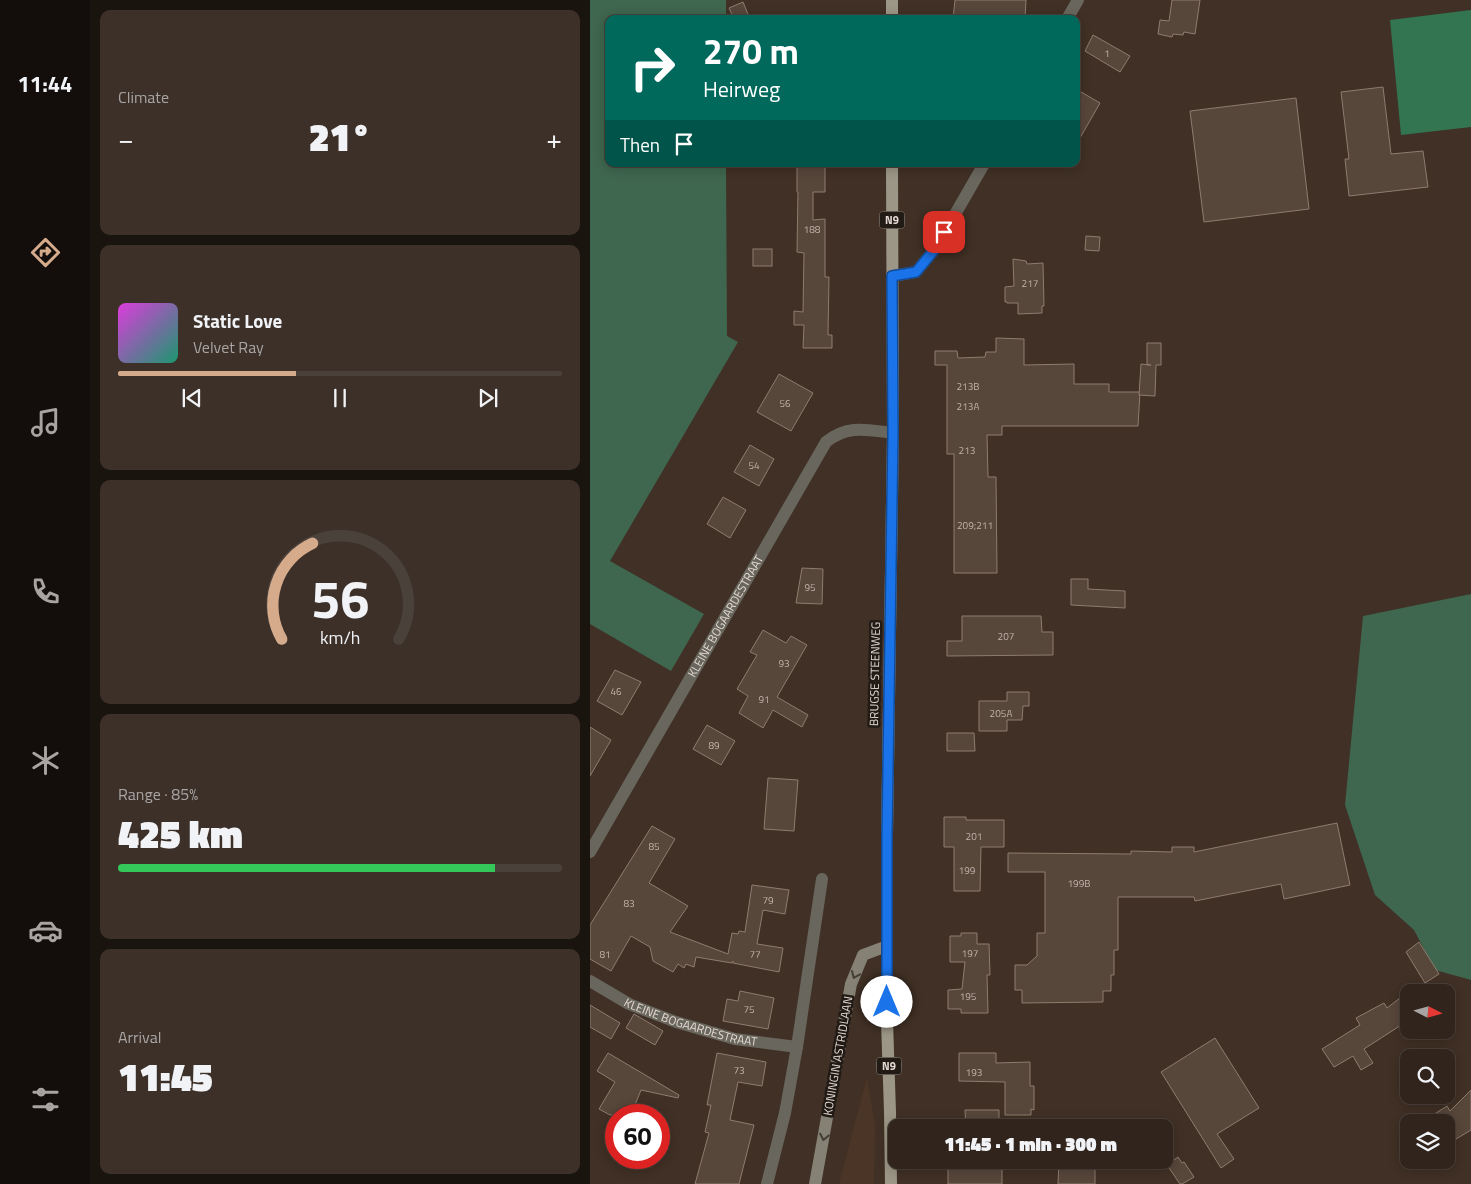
<!DOCTYPE html>
<meta charset="utf-8">
<style>
body{margin:0;font-family:"Titillium Web",sans-serif;background:#3c3029;color:#f1f3f6;height:100vh;display:flex;flex-direction:column;font-size:19px;white-space:nowrap}
*{box-sizing:border-box;margin:0}
p{font-size:16px;color:#a8a4a3}
.icon{flex:none;width:28px;height:28px;fill:none;stroke:currentColor;stroke-width:2;stroke-linecap:round;stroke-linejoin:round}
.map{position:relative;flex:1;overflow:hidden}
.drawer{display:flex;flex-direction:column;gap:10px;padding:10px;background:#1a140f;width:500px}
.drawer>*{flex:none}
.hud{position:absolute;left:15px;top:15px;width:475px;height:152px;border-radius:10px;box-shadow:0 2px 12px #0003,0 0 0 1px #4b413b;background:#00695c;color:#fff;overflow:hidden}
.needle{width:32px;rotate:96deg}
.buttons{position:absolute;left:810px;top:984px;display:grid;gap:10px}
.buttons a{display:grid;place-items:center;width:55px;height:55px;border-radius:10px;background:#30241c;box-shadow:0 2px 12px #0003,0 0 0 1px #4b413b;font-size:25px}
.speed{position:absolute;left:15px;top:1104px;display:flex;gap:10px;font-size:25px;font-weight:700;text-align:center}
.speed>*{display:grid;place-content:center;width:65px;height:65px;border-radius:50%;background:#30241c;box-shadow:0 2px 12px #0003,0 0 0 1px #4b413b;line-height:1}
.speed .limit{border:8px solid #d22;background:#fff;color:#111}
.pin{position:absolute;display:grid;place-items:center;width:42px;height:42px;color:#fff;margin:-21px;border-radius:10px;box-shadow:0 2px 8px #0006}
.me{position:absolute;width:55px;margin:-28px;rotate:0deg;stroke-linejoin:round;filter:drop-shadow(0 0 4px #0008)}
.turn{display:flex;align-items:center;gap:18px;height:105px;padding:0 15px;font-size:22px}
.turn .icon{width:65px;height:65px;stroke-width:2.5}
.turn b{display:block;font-size:35px;line-height:42px}
.then{display:flex;align-items:center;height:48px;padding:0 15px;background:#0003;gap:10px;font-size:19px}
.big{font-size:38px;font-weight:800;line-height:1.1}
.drawer .tile{flex:1;display:flex;flex-direction:column;justify-content:center;gap:8px;min-width:0;padding:0 18px;border-radius:10px;background:#3c3029}
.drawer .dial{align-items:center;gap:0}
.dial svg{height:130px;overflow:visible;fill:none;stroke:#4b413b;stroke-width:7;stroke-linecap:round;text-anchor:middle}
.dial text{fill:#f1f3f6;stroke:none}
.song{display:flex;align-items:center;gap:15px}
.cover{width:60px;height:60px;border-radius:8px;background:linear-gradient(135deg,hsl(300 70% 55%),hsl(160 70% 35%))}
.played{height:5px;border-radius:2px;background:linear-gradient(90deg,#d6ab8b 40%,#4b413b 40%)}
.keys{display:flex;justify-content:space-around;direction:ltr}
.heat{display:flex;justify-content:space-between;align-items:center;font-size:28px;direction:ltr}
.charge{height:8px;border-radius:4px;background:linear-gradient(90deg,#34c759 85%,#4b413b 0)}
.trip{position:absolute;left:298px;top:1119px;width:285px;height:50px;border-radius:10px;background:#30241c;box-shadow:0 2px 12px #0003,0 0 0 1px #4b413b;font-weight:800;line-height:50px;text-align:center}
main{display:flex;flex:1;min-height:0}
.dock{display:flex;flex-direction:column;width:90px;justify-content:space-around;align-items:center;background:#130e0b;color:#a8a4a3}
.dock .icon{width:35px;height:35px}
.dock .on{color:#d6ab8b}
.dock b{font-size:22px;color:#f1f3f6}
.map>svg:first-child{display:block}
.built{fill:#4b3526}
.green{fill:#3f664f}
.forest{fill:#337451}
.building{fill:#57463a;stroke:#8e7c6f}
.lines{fill:none;stroke-linecap:round;stroke-linejoin:round}
.street{stroke:#68665d;stroke-width:12}
.secondary{stroke:#858174;stroke-width:12}
.primary{stroke:#9b9685;stroke-width:12}
.oneway{stroke:#443e36}
.route-casing{stroke:#114b97;stroke-width:12}
.route{stroke:#1a73e8;stroke-width:9}
.labels{text-anchor:middle;stroke-width:5;stroke-linejoin:round;paint-order:stroke}
.number-label{font-size:10px;fill:#c1b4ac}
.shield{fill:#211a15;stroke:#aaa099;stroke-width:1}
.shield-label{font-size:11px;font-weight:bold;fill:#e4d9d2}
.street-label{font-size:12px;fill:#e4d9d2;stroke:#211a15}
</style>
<main>
<nav class="dock">
<b>11:44</b>
<svg class="icon on" aria-label="directions" viewBox="0 0 24 24"><path d="M12 3l9 9-9 9-9-9zM9 14v-3h6M13 9l2 2-2 2"/></svg>
<svg class="icon" aria-label="music" viewBox="0 0 24 24"><path d="M9 18V5l10-2v13"/><circle cx="6" cy="18" r="3"/><circle cx="16" cy="16" r="3"/></svg>
<svg class="icon" aria-label="phone" viewBox="0 0 24 24"><path d="M5 4h4l2 5-3 2q2 4 5 5l2-3 5 2v4C11 20 4 13 5 4z"/></svg>
<svg class="icon" aria-label="climate" viewBox="0 0 24 24"><path d="M12 3v18M4 7l16 10M4 17L20 7"/></svg>
<svg class="icon" aria-label="car" viewBox="0 0 24 24"><path d="M5 17H2v-5l4-1 3-4h7l3 4 3 1v5h-3M9 17h6M6 11h13"/><circle cx="7" cy="17" r="2"/><circle cx="17" cy="17" r="2"/></svg>
<svg class="icon" aria-label="filters" viewBox="0 0 24 24"><path d="M4 7h16M4 17h16"/><circle cx="9" cy="7" r="2"/><circle cx="15" cy="17" r="2"/></svg>
</nav>
<section class="drawer">
<div class="tile"><p>Climate</p>
<div class="heat"><a>−</a><b class="big">21°</b><a>+</a></div>
</div>
<div class="tile">
<div class="song"><i class="cover"></i><div><b>Static Love</b><p>Velvet Ray</p></div></div>
<div class="played"></div>
<div class="keys"><svg class="icon" aria-label="previous" viewBox="0 0 24 24"><path d="M18 5L8 12l10 7zM5 5v14"/></svg><svg class="icon" aria-label="pause" viewBox="0 0 24 24"><path d="M8 5v14M16 5v14"/></svg><svg class="icon" aria-label="next" viewBox="0 0 24 24"><path d="M6 5l10 7-10 7zM19 5v14"/></svg></div>
</div>
<div class="tile dial"><svg viewBox="0 0 100 80">
<path d="M14 69A42 42 0 1 1 86 69"/>
<path d="M14 69A42 42 0 0 1 33 10" stroke="#d6ab8b"/>
<text x="50" y="56" font-size="32" font-weight="700">56</text>
<text x="50" y="72" font-size="11">km/h</text>
</svg></div>
<div class="tile"><p>Range · 85%</p><b class="big">425 km</b><div class="charge"></div></div>
<div class="tile"><p>Arrival</p><b class="big">11:45</b></div>
</section>
<div class="map">
<svg width="881" height="1184" viewBox="0 0 881 1184">
<rect width="100%" height="100%" fill="#403025"/>
<polygon class="built" points="277,1077 285,1125 284,1184 249,1184"/>
<g class="green">
<polygon points="0,0 136,0 136,19 19,19 19,164 136,164 137,336 148,342 20,561 114,614 81,671 0,624"/>
<polygon points="881,594 881,980 845,970 824,930 785,895 755,805 773,616"/>
</g>
<polygon class="forest" points="881,10 881,127 811,135 800,20"/>
<g class="building">
<polygon points="365,0 436,0 435,19 363,19"/>
<polygon points="582,0 610,0 605,34 594,32 593,35 583,34 582,37 568,34 570,20 579,21"/>
<polygon points="153,2 160,19 144,19 139,8"/>
<polygon points="503,35 540,56 530,72 495,51"/>
<polygon points="793,87 801,154 833,151 838,187 759,196 755,159 759,159 751,92"/>
<polygon points="486,89 510,103 486,145"/>
<polygon points="706,98 719,209 614,222 600,111"/>
<polygon points="207,164 235,164 235,192 223,192 223,220 235,219 235,277 239,277 238,335 242,335 242,348 213,348 214,325 204,325 204,311 213,312 214,253 207,252 208,192 207,192"/>
<polygon points="496,236 510,237 509,251 495,250"/>
<rect x="163" y="249" width="19" height="17"/>
<polygon points="423,259 436,261 437,264 453,263 454,306 452,306 452,313 428,314 428,303 417,303 417,302 415,302 415,287 424,286"/>
<polygon points="406,338 434,339 434,365 484,364 484,384 519,384 519,392 550,392 548,426 412,426 412,435 397,435 398,477 406,477 407,573 364,573 364,454 357,454 357,365 345,365 345,351 367,351 368,358 395,357 396,352 406,352"/>
<polygon points="557,343 571,343 571,365 566,365 565,396 549,395 551,364 561,365 557,365"/>
<polygon points="189,374 223,393 201,431 167,412"/>
<polygon points="160,445 184,459 169,486 144,472"/>
<polygon points="133,497 156,510 140,538 117,524"/>
<polygon points="212,568 233,569 232,604 206,603"/>
<polygon points="481,579 498,579 498,589 535,591 535,608 481,605"/>
<polygon points="372,616 451,616 452,632 463,632 463,655 357,656 357,641 372,641"/>
<polygon points="173,630 196,643 201,636 217,645 187,697 218,715 212,727 183,710 173,728 149,713 158,696 147,689 167,655 160,652"/>
<polygon points="25,670 51,682 32,715 7,701"/>
<polygon points="417,692 439,692 439,706 433,706 432,720 417,720 417,731 389,731 389,701 417,701"/>
<polygon points="117,725 145,741 131,765 103,749"/>
<polygon points="0,727 21,740 0,776"/>
<polygon points="357,733 384,733 385,751 357,751"/>
<polygon points="178,778 208,780 204,831 174,829"/>
<polygon points="354,817 376,817 376,820 414,820 414,847 391,847 390,891 364,891 364,847 354,847"/>
<polygon points="747,823 760,885 694,899 691,884 605,901 604,897 528,897 528,950 524,950 524,975 521,975 521,991 513,991 513,1002 432,1003 432,990 425,990 425,965 437,965 447,956 447,933 455,933 455,872 418,872 418,853 541,854 541,851 582,852 582,847 604,847 604,852"/>
<polygon points="62,826 85,839 59,883 98,906 80,932 138,954 142,933 148,934 149,931 155,932 162,885 199,890 195,914 173,910 167,944 193,948 189,972 143,963 143,961 142,963 106,957 104,967 96,964 94,968 88,964 83,972 63,961 60,947 41,936 21,971 0,959 0,925"/>
<polygon points="371,933 387,933 387,944 399,944 400,975 397,975 398,1013 371,1013 371,1009 358,1009 358,990 372,989 375,962 360,962 360,936 371,936"/>
<polygon points="829,942 849,974 835,983 816,952"/>
<polygon points="150,991 184,998 178,1029 133,1021 137,999 148,1001"/>
<polygon points="819,991 819,1020 774,1049 783,1063 771,1070 763,1056 744,1067 732,1049 770,1025 766,1018 794,1003 797,1008"/>
<polygon points="0,1005 30,1023 21,1039 0,1027"/>
<polygon points="44,1014 73,1031 65,1045 36,1028"/>
<polygon points="625,1038 669,1108 627,1134 644,1159 631,1168 571,1072"/>
<polygon points="18,1053 89,1095 88,1098 51,1090 41,1115 20,1115 9,1109 25,1082 7,1071"/>
<polygon points="127,1053 176,1062 172,1086 148,1082 140,1120 164,1125 149,1184 105,1184 119,1133 115,1132 121,1105 117,1105"/>
<polygon points="369,1053 406,1053 406,1063 440,1062 440,1086 444,1086 444,1110 441,1109 441,1115 415,1115 415,1082 369,1081"/>
<polygon points="881,1090 881,1130 856,1145 856,1122 832,1122 857,1106 860,1111"/>
<polygon points="375,1110 409,1110 409,1128 376,1128"/>
<polygon points="588,1157 592,1163 594,1162 604,1177 592,1184 590,1184 577,1165"/>
<rect x="358" y="1160" width="54" height="24"/>
<polygon points="469,1160 505,1160 505,1184 468,1184"/>
</g>
<g class="lines">
<g class="street">
<polyline points="477,19 488,0"/>
<polyline points="302,276 326,272 345,249 394,164"/>
<path id="s1" d="M0,852L236,442C258,424 277,430 303,433"/>
<path id="s2" d="M0,981L39,1004L86,1022L145,1039L207,1047L195,1113L177,1184"/>
<polyline points="207,1047 232,879"/>
</g>
<polyline class="secondary" points="225,1184 261,984 273,955 297,946"/>
<g class="primary">
<polyline points="302,0 302,19"/>
<polyline points="301,1184 300,1112 297,1021 297,836 303,433 302,164"/>
</g>
</g>
<defs><path id="oneway-chevron" d="M-2-3.5L2.5 0L-2 3.5" fill="none" stroke-width="1.6" stroke-linecap="round" stroke-linejoin="round" transform="scale(1.25)"/></defs>
<g class="oneway">
<use href="#oneway-chevron" transform="translate(265 975) rotate(113)"/>
<use href="#oneway-chevron" transform="translate(234 1137) rotate(101)"/>
</g>
<g class="lines">
<g class="route-casing">
<polyline id="route" points="297,1002 297,836 303,433 302,276 326,272 345,249 354,232"/>
</g>
<use href="#route" class="route"/>
</g>
<g class="labels">
<g class="number-label">
<text x="517" y="57">1</text>
<text x="222" y="233">188</text>
<text x="440" y="287">217</text>
<text x="378" y="390">213B</text>
<text x="195" y="407">56</text>
<text x="378" y="410">213A</text>
<text x="377" y="454">213</text>
<text x="164" y="469">54</text>
<text x="385" y="529">209;211</text>
<text x="220" y="591">95</text>
<text x="416" y="640">207</text>
<text x="194" y="667">93</text>
<text x="26" y="695">46</text>
<text x="174" y="703">91</text>
<text x="411" y="717">205A</text>
<text x="124" y="749">89</text>
<text x="384" y="840">201</text>
<text x="64" y="850">85</text>
<text x="377" y="874">199</text>
<text x="489" y="887">199B</text>
<text x="178" y="904">79</text>
<text x="39" y="907">83</text>
<text x="380" y="957">197</text>
<text x="15" y="958">81</text>
<text x="165" y="958">77</text>
<text x="378" y="1000">195</text>
<text x="159" y="1013">75</text>
<text x="149" y="1074">73</text>
<text x="384" y="1076">193</text>
</g>
<g class="shield">
<rect x="289.5" y="211.5" width="25" height="17" rx="4"/>
<rect x="286.5" y="1057.5" width="25" height="17" rx="4"/>
</g>
<g class="shield-label">
<text x="302" y="224">N9</text>
<text x="299" y="1070">N9</text>
</g>
<g class="street-label">
<text dy="4" stroke="none"><textPath href="#s1" startOffset="272">KLEINE BOGAARDESTRAAT</textPath></text>
<text transform="translate(285 674) rotate(-89)" y="4">BRUGSE STEENWEG</text>
<text dy="4" stroke="none"><textPath href="#s2" startOffset="110">KLEINE BOGAARDESTRAAT</textPath></text>
<text transform="translate(248 1056) rotate(-80)" y="4">KONINGIN ASTRIDLAAN</text>
</g>
</g>
</svg>
<div class="buttons">
<a><svg class="needle" viewBox="-14 -14 28 28"><path d="M0-13l5 13h-10z" fill="#e53935"/><path d="M0 13l5-13h-10z" fill="#a8a4a3"/></svg></a>
<a><svg class="icon" aria-label="search" viewBox="0 0 24 24"><circle cx="10" cy="10" r="6"/><path d="M15 15l6 6"/></svg></a>
<a><svg class="icon" aria-label="layers" viewBox="0 0 24 24"><path d="M12 4l9 5-9 5-9-5zM3 14l9 5 9-5"/></svg></a>
</div>
<div class="speed"><div class="limit">60</div></div>
<div class="pin" style="left:354px;top:232px;background:#d93025"><svg class="icon" aria-label="arrive" viewBox="0 0 24 24"><path d="M6 21V4h12l-3 4 3 4H6"/></svg></div>
<svg class="me" style="left:297px;top:1002px" viewBox="-20 -20 40 40"><circle r="19" fill="#fff"/><path d="M0-13L10 11 0 6-10 11z" fill="#1a73e8"/></svg>
<div class="trip">11:45 · 1 min · 300 m</div>
<div class="hud">
<div class="turn"><svg class="icon" aria-label="right" viewBox="0 0 24 24"><path d="M7 20v-9h11M14 6l5 5-5 5"/></svg><div><b>270 m</b>Heirweg</div></div>
<div class="then">Then<svg class="icon" aria-label="arrive" viewBox="0 0 24 24"><path d="M6 21V4h12l-3 4 3 4H6"/></svg></div>
</div>
</div>
</main>
